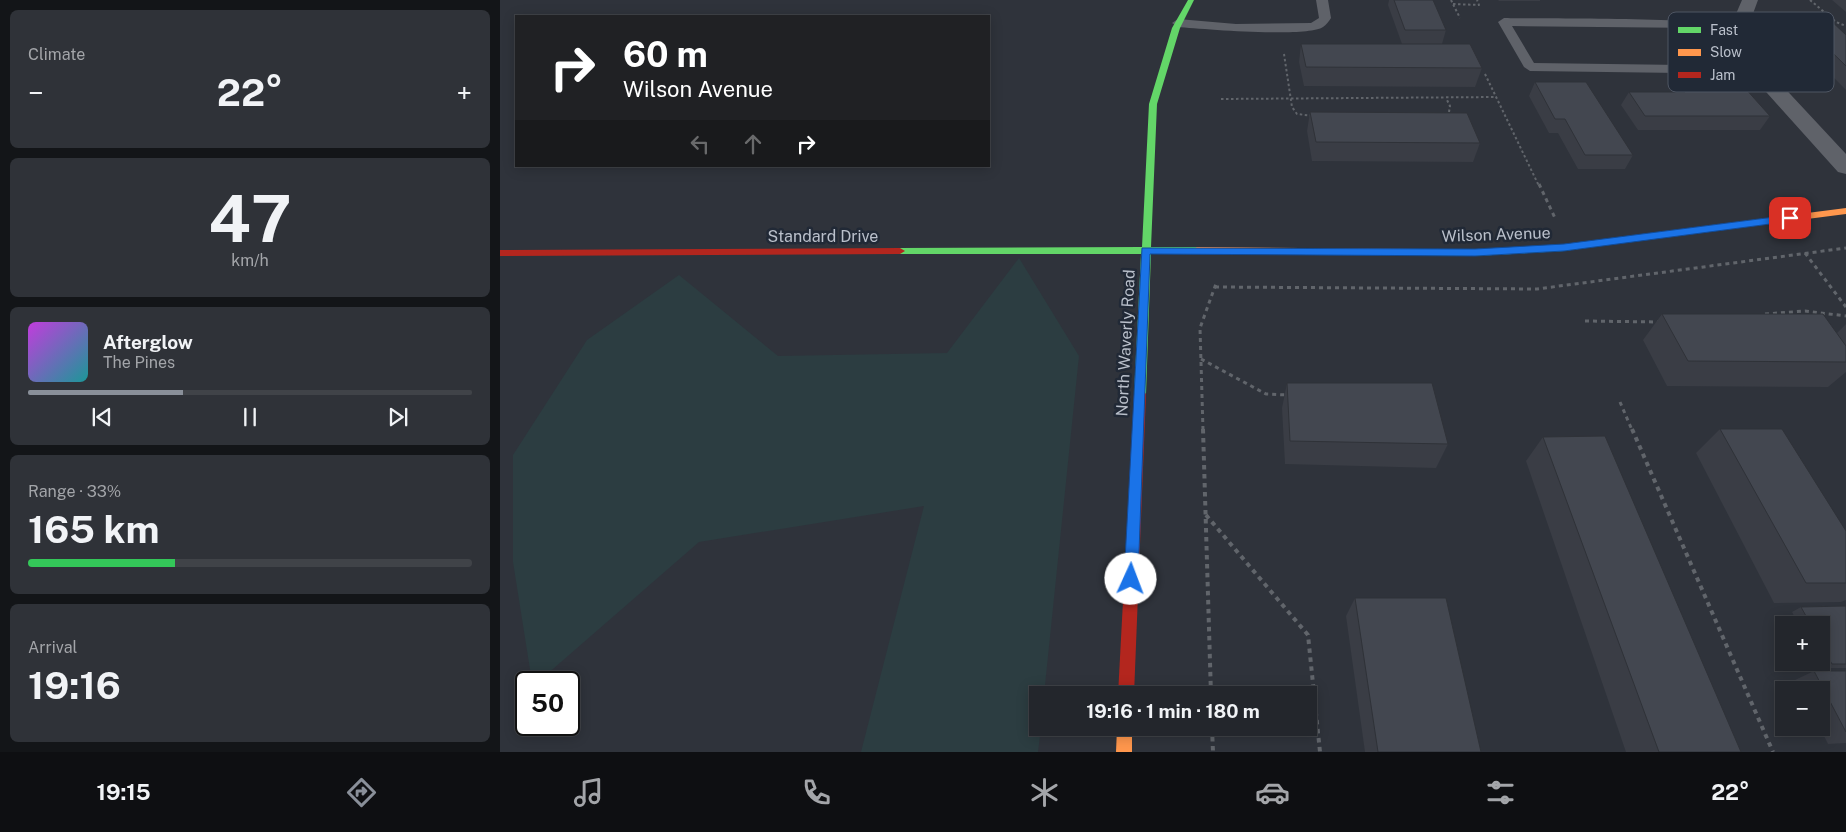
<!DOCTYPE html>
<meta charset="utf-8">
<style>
body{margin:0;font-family:"Public Sans",sans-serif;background:#2f3238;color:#f1f3f6;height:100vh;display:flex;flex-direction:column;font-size:19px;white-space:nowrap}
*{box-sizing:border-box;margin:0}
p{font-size:16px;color:#a3a5a9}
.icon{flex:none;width:28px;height:28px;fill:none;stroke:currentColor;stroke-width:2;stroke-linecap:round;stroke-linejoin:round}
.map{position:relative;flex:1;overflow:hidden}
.sheet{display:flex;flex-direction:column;gap:10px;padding:10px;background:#131518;width:500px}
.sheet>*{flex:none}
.top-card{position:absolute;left:15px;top:15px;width:475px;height:152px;border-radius:0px;box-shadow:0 2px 12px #0003,0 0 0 1px #404348;background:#202124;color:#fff;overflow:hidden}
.buttons{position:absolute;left:1275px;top:616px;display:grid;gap:10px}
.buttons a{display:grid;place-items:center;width:55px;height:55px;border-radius:0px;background:#23262c;box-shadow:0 2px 12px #0003,0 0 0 1px #404348;font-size:25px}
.speed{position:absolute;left:15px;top:671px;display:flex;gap:10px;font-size:25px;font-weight:700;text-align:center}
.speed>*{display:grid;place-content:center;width:65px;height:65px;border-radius:50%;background:#23262c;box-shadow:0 2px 12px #0003,0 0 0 1px #404348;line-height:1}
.speed .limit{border:2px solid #111;border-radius:8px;background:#fff;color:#111}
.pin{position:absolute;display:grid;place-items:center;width:42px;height:42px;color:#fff;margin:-21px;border-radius:10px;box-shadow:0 2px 8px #0006}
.me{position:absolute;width:55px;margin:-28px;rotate:2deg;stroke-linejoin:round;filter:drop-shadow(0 0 4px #0008)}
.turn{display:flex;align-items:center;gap:18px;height:105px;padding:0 25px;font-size:22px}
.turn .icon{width:65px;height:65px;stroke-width:2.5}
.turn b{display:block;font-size:35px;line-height:42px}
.lanes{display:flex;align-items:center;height:48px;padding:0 25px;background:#0003;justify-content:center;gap:25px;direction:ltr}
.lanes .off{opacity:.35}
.big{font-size:38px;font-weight:700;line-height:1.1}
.sheet .card{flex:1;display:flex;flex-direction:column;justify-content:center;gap:8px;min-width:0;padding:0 18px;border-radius:8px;background:#2f3238}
.sheet .dial{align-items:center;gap:0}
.dial b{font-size:65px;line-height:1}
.song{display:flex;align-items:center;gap:15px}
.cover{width:60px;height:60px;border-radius:8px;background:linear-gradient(135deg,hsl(290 70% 55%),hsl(180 70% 35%))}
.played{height:5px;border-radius:2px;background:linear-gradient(90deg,#898f99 35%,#404348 35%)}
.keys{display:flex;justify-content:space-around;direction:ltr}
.heat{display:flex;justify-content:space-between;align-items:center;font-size:28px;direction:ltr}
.charge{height:8px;border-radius:4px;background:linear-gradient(90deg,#34c759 33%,#404348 0)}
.trip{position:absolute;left:529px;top:686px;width:288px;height:50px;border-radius:0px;background:#23262c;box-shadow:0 2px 12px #0003,0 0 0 1px #404348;font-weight:700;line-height:50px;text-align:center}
.tab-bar{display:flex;height:80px;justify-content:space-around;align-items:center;background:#0e0f12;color:#a3a5a9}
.tab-bar .icon{width:35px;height:35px}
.tab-bar .active{color:#898f99}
.tab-bar b{font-size:22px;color:#f1f3f6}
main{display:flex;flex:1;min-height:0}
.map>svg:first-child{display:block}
.green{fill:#2c3d41}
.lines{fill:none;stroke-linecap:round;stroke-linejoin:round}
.path-far2{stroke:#61656b;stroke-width:2;stroke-dasharray:2.5 2.5;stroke-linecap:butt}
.path-far1{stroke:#61656b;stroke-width:3;stroke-dasharray:4 4;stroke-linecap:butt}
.path{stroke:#61656b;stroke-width:4;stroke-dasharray:4.5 4.5;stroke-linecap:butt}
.lane{fill:#5f6269;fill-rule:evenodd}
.street{fill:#5f6269;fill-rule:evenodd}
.fast{fill:#63d668;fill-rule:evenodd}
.slow{fill:#ff974d;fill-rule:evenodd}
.jam{fill:#b3261e;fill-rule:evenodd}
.wall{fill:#3a3d45}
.building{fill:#434750;stroke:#2f3238}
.route{fill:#1a73e8;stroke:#114b97}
.labels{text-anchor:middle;stroke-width:5;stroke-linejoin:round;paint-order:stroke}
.street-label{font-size:16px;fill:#bac0cb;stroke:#212936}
.key{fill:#212936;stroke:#4f5663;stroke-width:1}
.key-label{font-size:14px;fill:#bac0cb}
</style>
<main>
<section class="sheet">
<div class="card"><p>Climate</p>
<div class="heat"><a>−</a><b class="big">22°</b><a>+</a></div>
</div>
<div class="card dial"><b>47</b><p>km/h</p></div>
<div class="card">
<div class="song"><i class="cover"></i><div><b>Afterglow</b><p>The Pines</p></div></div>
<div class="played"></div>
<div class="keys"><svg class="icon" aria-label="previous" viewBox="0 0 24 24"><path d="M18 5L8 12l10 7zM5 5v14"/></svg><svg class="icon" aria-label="pause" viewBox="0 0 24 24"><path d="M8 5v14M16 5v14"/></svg><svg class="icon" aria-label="next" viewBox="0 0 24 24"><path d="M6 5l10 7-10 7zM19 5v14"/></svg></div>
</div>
<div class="card"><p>Range · 33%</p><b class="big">165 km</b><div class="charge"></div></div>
<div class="card"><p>Arrival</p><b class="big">19:16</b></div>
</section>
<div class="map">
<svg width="1346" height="752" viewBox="0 0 1346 752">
<rect width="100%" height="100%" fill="#2f333b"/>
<polygon class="green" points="519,258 579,356 544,695 538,695 538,728 541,728 538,752 361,752 424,506 199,542 38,682 32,682 13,562 13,455 87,340 179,275 278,356 447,353"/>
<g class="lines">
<g class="path-far2">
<polyline points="951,0 960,18"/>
<polyline points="1310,0 1336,22 1346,26"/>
<polyline points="953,4 979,5 977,0"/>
<polyline points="784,54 792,107 797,114 814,116"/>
<polyline points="985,74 1039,186"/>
<polyline points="721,99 996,97"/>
<polyline points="945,115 949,112 950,106 946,98"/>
</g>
<g class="path-far1">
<polyline points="1039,184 1055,218"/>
<polyline points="1305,253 1346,307"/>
<polyline points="715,287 1037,289 1346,248"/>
<polyline points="1265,314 1305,311 1346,316"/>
<polyline points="1085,321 1159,322"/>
<polyline points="701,359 766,394 788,395"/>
<polyline points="1120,402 1132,430"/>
<polyline points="703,430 700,328 717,281"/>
</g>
<g class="path">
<polyline points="703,429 711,695"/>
<polyline points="1132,429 1273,752"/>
<polyline points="706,515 808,635 820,752"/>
<polyline points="712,728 713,752"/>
</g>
<g class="lane">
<path d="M816,0H828L831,18C829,21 826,25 823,27C806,38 703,29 678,27L672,23L678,19L736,24L811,23L819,18Z"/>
<path d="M1004,18C1036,19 1231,16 1244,30L1238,34L1201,28L1012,26L1034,63L1257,66L1263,70L1257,74L1030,71L1024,67L998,22Z"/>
</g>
<polygon class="street" points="1242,0 1258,0 1247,30 1246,41 1264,66 1346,154 1346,174 1338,172 1250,74 1228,41 1229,30"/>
<g class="fast">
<polygon points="688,0 694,0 680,28 657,104 651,247 697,247 702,250 697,253 651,253 646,394 644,397 636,397 634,394 641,254 400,254 395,251 400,248 642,247 649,104 672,28"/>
<polygon points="1160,232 1165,235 1163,237 1064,251 975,256 921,255 916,252 921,249 975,250 1064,245"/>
</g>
<g class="slow">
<polygon points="1346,208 1346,214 1160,238 1155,235 1160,232"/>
<polygon points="697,247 921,249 926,252 921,255 697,253 692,250"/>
<polygon points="617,728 632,728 632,752 616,752"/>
</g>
<g class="jam">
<polygon points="400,248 405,251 400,254 0,256 0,250"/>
<polygon points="640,389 644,391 646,394 634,695 618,695 634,394 636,391"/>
</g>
</g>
<g class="wall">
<polygon points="889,0 933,0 946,30 942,44 902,44 888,5"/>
<polygon points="998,0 1040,0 1040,1 999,1"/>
<polygon points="1332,0 1346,0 1346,12"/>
<polygon points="1294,15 1346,35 1346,90 1285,28"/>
<polygon points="801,44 982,68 975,87 804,86 799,62"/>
<polygon points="1035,82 1133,155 1125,169 1078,169 1058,133 1049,133 1029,96"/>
<polygon points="1181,87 1270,116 1260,130 1138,130 1121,105 1129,92 1178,92"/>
<polygon points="810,112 980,143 973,162 812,161 807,131"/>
<polygon points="1162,314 1337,333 1346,324 1346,372 1328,387 1167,386 1143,340"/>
<polygon points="787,383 948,444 936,468 785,464 782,408"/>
<polygon points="1220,429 1346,531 1346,600 1341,602 1274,603 1196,453"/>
<polygon points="1043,437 1241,752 1126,752 1026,461"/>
<polygon points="855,598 981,752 865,752 846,616"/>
<polygon points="1346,606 1346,668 1322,668 1318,662 1321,662 1321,625 1299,625 1292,612 1301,607"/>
<polygon points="1314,671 1346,671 1346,743 1328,744 1320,728 1321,728 1321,690 1300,690 1295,680"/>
</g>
<g class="building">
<polygon points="894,0 933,0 946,30 905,30"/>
<polygon points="1294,15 1325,15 1346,35 1346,66"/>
<polygon points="801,44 970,44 982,68 806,67"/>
<polygon points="1035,82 1086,82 1133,155 1085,155 1065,119 1055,119"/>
<polygon points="1181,87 1244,87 1270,116 1145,116 1129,92 1185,92"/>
<polygon points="810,112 967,113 980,143 816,142"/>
<polygon points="1162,314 1323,314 1346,346 1346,362 1188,361"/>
<polygon points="787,383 932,383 948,444 790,441"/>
<polygon points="1220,429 1282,429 1346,531 1346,583 1306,583"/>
<polygon points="1105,436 1241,752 1159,752 1043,437"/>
<polygon points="855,598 946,598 981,752 878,752"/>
<polygon points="1346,606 1346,664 1332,664 1321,645 1321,625 1311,625 1301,607"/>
<polygon points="1314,671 1346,671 1346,732"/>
</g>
<polygon class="route" points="1290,215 1294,218 1293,221 1064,251 975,256 650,254 638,579 636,584 631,586 626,584 624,579 642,248 975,249 1064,244"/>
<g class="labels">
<g class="street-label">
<text transform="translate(996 234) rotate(-2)" y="6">Wilson Avenue</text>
<text x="323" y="242">Standard Drive</text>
<text transform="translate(625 343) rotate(-87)" y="6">North Waverly Road</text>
</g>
</g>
<rect x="1168" y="12" width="166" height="80" rx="8" class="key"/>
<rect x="1178" y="27" width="23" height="6" fill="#63d668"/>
<rect x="1178" y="49" width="23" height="7" fill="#ff974d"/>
<rect x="1178" y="72" width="23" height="6" fill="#b3261e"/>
<g class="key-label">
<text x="1210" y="35">Fast</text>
<text x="1210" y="57">Slow</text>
<text x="1210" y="80">Jam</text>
</g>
</svg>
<div class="buttons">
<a>+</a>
<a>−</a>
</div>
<div class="speed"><div class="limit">50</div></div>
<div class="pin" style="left:1290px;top:218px;background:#d93025"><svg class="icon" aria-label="arrive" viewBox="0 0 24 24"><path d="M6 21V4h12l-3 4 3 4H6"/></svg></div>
<svg class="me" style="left:631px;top:579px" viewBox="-20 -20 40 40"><circle r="19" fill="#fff"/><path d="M0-13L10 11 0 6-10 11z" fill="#1a73e8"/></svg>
<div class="trip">19:16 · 1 min · 180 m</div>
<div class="top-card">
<div class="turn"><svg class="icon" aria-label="right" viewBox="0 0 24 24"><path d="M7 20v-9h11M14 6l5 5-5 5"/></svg><div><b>60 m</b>Wilson Avenue</div></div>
<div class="lanes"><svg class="icon off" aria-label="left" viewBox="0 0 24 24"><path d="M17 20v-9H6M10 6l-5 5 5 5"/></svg><svg class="icon off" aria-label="ahead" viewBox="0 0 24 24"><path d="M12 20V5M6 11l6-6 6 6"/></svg><svg class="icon" aria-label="right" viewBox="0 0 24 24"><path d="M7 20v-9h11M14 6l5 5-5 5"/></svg></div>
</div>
</div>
</main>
<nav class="tab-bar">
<b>19:15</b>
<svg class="icon active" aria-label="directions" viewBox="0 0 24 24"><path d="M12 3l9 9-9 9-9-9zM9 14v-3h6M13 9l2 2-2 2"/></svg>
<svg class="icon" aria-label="music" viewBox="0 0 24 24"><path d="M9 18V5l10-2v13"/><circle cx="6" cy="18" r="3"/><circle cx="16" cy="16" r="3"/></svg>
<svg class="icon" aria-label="phone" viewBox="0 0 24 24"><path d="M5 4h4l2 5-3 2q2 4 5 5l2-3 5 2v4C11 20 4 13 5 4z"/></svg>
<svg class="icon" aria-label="climate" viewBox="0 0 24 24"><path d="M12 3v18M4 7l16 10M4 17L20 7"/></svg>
<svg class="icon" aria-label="car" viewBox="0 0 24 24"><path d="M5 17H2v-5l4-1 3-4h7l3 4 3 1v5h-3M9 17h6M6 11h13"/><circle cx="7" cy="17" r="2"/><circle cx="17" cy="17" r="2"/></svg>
<svg class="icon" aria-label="filters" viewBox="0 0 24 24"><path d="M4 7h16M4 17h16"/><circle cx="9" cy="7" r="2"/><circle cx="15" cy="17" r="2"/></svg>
<b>22°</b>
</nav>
